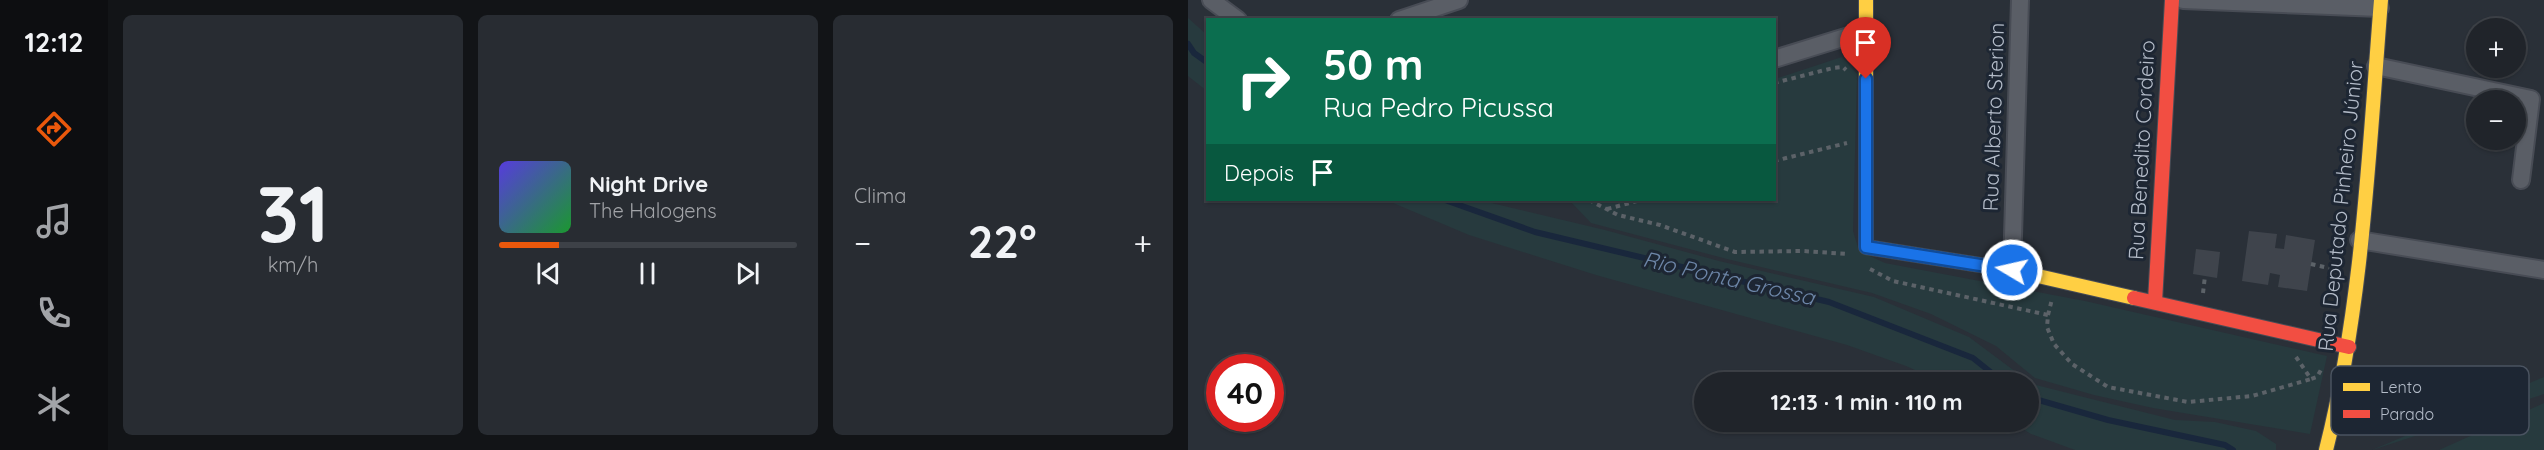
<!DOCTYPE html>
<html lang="pt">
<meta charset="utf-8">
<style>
body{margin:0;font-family:Quicksand,sans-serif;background:#282c32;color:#f1f3f6;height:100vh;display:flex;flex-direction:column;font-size:22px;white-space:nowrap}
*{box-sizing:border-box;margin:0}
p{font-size:20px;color:#a2a4a8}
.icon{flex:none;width:33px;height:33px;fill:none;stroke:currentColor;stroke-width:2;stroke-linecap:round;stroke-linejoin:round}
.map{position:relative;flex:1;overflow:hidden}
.sheet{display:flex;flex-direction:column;gap:15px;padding:15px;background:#121417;width:1080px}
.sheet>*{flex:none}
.guide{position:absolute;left:18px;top:18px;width:570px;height:183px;border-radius:0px;box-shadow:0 2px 4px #0004,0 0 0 2px #3d4147;background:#0b6e4f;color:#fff;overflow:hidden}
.controls{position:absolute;left:1278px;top:18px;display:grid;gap:12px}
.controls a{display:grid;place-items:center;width:60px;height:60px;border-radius:50%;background:#20242a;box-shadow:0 2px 4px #0004,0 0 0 2px #3d4147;font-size:30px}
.speed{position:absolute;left:18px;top:354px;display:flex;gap:12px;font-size:30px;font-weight:700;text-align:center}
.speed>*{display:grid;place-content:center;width:78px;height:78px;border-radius:50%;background:#20242a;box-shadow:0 2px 4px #0004,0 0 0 2px #3d4147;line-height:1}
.speed .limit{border:9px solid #d22;background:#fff;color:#111}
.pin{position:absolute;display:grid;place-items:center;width:51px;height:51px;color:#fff;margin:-62px -26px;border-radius:50% 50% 50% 0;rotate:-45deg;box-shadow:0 0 6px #0007}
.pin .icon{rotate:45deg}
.me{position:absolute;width:66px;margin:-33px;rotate:279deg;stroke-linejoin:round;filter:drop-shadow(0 0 4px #0008)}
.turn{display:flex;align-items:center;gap:21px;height:126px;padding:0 18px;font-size:27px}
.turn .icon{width:78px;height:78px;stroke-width:2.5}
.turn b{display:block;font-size:42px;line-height:51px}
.then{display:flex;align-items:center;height:57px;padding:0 18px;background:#0003;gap:12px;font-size:22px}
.big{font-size:45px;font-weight:700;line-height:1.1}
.sheet .card{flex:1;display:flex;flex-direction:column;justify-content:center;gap:9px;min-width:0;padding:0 21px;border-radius:9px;background:#282c32}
.sheet .dial{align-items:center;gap:0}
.dial b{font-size:78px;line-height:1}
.song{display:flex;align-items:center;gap:18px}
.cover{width:72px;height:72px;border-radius:9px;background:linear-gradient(135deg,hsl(250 70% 55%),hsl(130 70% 35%))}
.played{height:6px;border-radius:3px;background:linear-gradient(90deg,#ea580c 20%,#3d4147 20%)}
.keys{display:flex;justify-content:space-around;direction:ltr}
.heat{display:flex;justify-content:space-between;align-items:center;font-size:33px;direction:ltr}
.sheet .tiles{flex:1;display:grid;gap:15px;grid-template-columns:repeat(3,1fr)}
.trip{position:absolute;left:506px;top:372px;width:345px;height:60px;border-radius:30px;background:#20242a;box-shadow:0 2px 4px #0004,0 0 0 2px #3d4147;font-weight:700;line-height:60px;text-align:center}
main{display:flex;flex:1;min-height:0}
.menu{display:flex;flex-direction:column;width:108px;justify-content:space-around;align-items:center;background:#0d0e11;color:#a2a4a8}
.menu .icon{width:42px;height:42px}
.menu .active{color:#ea580c}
.menu b{font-size:27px;color:#f1f3f6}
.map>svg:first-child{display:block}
.green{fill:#273a3e}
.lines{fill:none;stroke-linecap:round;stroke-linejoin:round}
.stream{stroke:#19273c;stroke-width:6}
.building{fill:#3f444c}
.street-casing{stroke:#484c55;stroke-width:20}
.slow-casing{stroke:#484c55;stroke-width:16}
.jam-casing{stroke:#484c55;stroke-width:16}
.path{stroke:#5c6268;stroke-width:4;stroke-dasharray:4.5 4.5;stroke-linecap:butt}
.street{stroke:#5a5e66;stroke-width:16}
.slow{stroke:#ffcf43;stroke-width:14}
.jam{stroke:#f24e42;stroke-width:14}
.route-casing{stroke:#114b97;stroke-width:15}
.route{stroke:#1a73e8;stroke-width:10}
.labels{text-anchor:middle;stroke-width:6;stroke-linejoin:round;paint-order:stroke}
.street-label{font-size:21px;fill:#b4bcc9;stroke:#1d2633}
.water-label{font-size:22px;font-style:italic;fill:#6d86a8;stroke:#1d2633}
.key{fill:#1d2633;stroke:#4a5360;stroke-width:1.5}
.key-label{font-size:16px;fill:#b4bcc9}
</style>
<main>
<nav class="menu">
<b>12:12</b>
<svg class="icon active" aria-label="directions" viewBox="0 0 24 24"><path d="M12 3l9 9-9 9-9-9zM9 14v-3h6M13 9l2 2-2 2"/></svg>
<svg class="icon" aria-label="music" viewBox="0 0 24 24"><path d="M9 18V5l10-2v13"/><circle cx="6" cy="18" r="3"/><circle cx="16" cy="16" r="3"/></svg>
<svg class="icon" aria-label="phone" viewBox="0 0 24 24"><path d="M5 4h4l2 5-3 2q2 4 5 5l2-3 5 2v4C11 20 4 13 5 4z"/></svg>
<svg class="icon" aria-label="climate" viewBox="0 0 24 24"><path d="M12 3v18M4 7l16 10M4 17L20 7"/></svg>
</nav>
<section class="sheet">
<div class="tiles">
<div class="card dial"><b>31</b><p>km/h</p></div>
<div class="card">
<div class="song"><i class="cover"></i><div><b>Night Drive</b><p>The Halogens</p></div></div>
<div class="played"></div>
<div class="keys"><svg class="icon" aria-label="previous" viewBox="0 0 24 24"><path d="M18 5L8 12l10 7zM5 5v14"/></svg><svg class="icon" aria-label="pause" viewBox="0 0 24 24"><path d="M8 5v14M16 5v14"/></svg><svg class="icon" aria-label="next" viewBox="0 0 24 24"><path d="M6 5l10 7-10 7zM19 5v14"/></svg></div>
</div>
<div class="card"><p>Clima</p>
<div class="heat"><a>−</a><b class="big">22°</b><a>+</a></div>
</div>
</div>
</section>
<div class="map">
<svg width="1356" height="450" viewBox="0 0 1356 450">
<rect width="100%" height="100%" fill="#2a3038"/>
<g class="green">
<polygon points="0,18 19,35 19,91 0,76"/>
<polygon points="654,57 669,74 665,231 671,251 697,263 897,301 1139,356 1122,434 965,408 906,395 847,378 808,346 743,314 684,293 539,259 403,223 381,200 586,200 587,79"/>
<polygon points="198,200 291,200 417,230 531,261 686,297 781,337 844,384 987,420 1027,422 1068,431 1088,444 1088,450 887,450 843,434 824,422 840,422 840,382 754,382 718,366 659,345 408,275 281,235"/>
<polygon points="1356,377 1356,394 1184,450"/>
<polygon points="1356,403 1356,450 1251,450"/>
</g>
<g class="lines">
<g class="stream">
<polyline points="0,44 6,53 20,63"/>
<polyline points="257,200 347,232 641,302 785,358 815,382"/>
<polyline points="840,397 920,420 1037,445 1045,450"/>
</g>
</g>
<g class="building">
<polygon points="1061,231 1089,234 1087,248 1096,249 1098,235 1127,240 1119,291 1090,287 1092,275 1082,273 1080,285 1054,281"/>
<polygon points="1008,249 1032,252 1029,278 1005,274"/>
</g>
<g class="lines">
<g class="street-casing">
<g id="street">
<polyline points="23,0 50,20"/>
<polyline points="995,0 1192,8"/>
<polyline points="211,20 271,0"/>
<polyline points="586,59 677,31"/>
<polyline points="1188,66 1343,99 1333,180"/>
<polyline points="1171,240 1356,270"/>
<polyline points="824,270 832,0"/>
</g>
</g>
<g class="slow-casing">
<g id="slow">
<polyline points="678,0 678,247 824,270 946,298"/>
<path d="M1138,450C1175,304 1181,150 1193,0"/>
</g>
</g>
<g class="jam-casing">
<g id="jam">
<polyline points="946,298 1161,347"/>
<polyline points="967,302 984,0"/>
</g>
</g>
<g class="path">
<polyline points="586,83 645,68 655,67 658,70"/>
<polyline points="586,161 659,143"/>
<polyline points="401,200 430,215 472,225 547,252 615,251 660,254"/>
<polyline points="419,209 453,200"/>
<polyline points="1123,264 1150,270"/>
<polyline points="682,269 705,281 860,315 859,327 866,344 884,364 920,387 1000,402 1064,396 1123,379"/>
<polyline points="1015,293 1017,276"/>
<polyline points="860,315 864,299"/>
<polyline points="1108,357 1123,379 1129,377 1134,368"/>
</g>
<use href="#street" class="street"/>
<use href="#slow" class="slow"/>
<use href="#jam" class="jam"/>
</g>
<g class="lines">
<g class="route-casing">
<polyline id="route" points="678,79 678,247 824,270"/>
</g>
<use href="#route" class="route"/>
</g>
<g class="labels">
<g class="street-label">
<text transform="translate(806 117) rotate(-88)" y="7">Rua Alberto Sterion</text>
<text transform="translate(954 150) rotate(-87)" y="7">Rua Benedito Cordeiro</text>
<text transform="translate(1153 206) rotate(-84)" y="7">Rua Deputado Pinheiro Júnior</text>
</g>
<g class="water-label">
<text transform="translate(541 278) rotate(13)" y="8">Rio Ponta Grossa</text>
</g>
</g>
<rect x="1143" y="366" width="198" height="69" rx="9" class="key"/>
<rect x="1155" y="383" width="27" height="8" fill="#ffcf43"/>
<rect x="1155" y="410" width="27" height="8" fill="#f24e42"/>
<g class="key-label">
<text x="1192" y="393">Lento</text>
<text x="1192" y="420">Parado</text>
</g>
</svg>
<div class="controls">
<a>+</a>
<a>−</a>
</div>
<div class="speed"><div class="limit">40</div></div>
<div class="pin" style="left:678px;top:79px;background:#d93025"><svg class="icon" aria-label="arrive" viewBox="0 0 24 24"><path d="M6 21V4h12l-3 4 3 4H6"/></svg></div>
<svg class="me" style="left:824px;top:270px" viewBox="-20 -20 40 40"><circle r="17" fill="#1a73e8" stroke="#fff" stroke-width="3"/><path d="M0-11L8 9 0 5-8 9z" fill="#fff"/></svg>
<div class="trip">12:13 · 1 min · 110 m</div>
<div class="guide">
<div class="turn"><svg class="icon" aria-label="right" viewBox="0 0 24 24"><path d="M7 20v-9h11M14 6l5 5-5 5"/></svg><div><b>50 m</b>Rua Pedro Picussa</div></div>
<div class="then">Depois<svg class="icon" aria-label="arrive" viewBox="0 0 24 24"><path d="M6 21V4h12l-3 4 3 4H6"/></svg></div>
</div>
</div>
</main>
